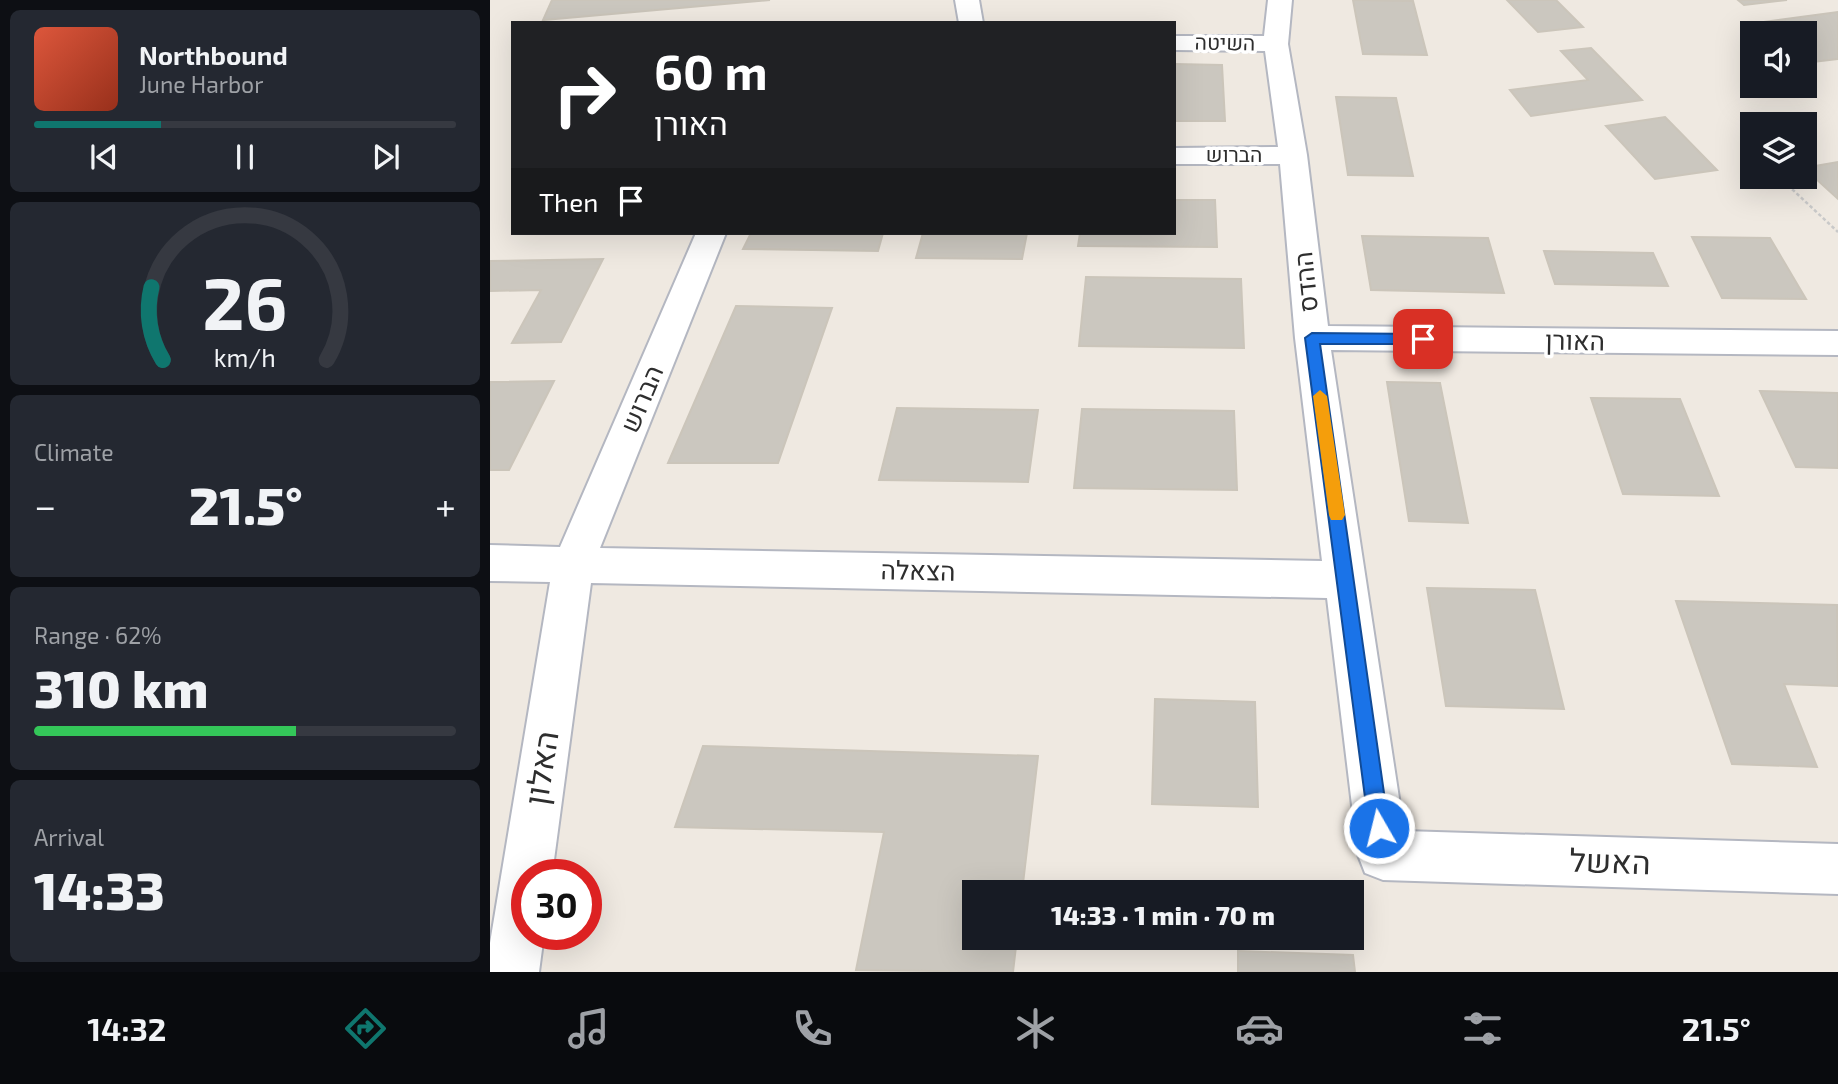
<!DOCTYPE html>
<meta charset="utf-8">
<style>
body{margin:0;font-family:"Exo 2",Heebo,sans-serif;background:#242831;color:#f1f3f6;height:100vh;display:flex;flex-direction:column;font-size:26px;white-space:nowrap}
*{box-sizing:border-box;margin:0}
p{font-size:23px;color:#9ea1a6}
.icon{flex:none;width:38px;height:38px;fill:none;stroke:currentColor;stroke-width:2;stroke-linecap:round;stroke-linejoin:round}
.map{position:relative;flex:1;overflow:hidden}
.sheet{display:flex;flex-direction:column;gap:10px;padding:10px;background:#0d0f14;width:490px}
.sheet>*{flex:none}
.guide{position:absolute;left:21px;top:21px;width:665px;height:214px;border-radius:0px;box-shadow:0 7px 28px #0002;background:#202124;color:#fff;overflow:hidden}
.fabs{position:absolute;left:1250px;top:21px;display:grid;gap:14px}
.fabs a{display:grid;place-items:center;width:77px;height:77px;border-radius:0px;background:#171b24;box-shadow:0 7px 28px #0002;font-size:35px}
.speed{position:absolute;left:21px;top:859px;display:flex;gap:14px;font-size:35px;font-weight:700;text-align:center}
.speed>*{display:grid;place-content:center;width:91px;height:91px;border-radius:50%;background:#171b24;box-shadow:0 7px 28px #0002;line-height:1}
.speed .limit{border:10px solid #d22;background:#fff;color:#111}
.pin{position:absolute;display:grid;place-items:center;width:60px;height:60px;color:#fff;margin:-30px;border-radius:14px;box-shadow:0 4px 10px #0006}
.me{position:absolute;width:77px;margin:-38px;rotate:352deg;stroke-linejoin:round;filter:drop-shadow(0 0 5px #0008)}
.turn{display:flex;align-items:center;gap:24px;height:147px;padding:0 28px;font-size:32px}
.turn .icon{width:91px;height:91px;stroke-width:2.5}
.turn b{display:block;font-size:49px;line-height:60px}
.then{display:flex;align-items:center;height:66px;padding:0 28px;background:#0003;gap:14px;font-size:26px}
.big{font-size:52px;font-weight:800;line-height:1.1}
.sheet .card{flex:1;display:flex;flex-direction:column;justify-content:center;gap:10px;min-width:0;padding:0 24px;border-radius:10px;background:#242831}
.sheet .dial{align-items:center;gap:0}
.dial svg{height:182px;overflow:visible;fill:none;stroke:#363941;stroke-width:7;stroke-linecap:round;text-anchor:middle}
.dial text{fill:#f1f3f6;stroke:none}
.song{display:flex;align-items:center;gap:21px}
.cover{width:84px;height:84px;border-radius:10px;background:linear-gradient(135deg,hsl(10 70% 55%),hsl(10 70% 35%))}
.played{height:7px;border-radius:4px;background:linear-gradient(90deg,#0f766e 30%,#363941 30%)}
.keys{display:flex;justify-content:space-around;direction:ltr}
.heat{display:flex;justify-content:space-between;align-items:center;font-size:38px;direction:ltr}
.charge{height:10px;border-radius:5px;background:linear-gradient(90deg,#34c759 62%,#363941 0)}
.trip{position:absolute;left:472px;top:880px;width:402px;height:70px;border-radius:0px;background:#171b24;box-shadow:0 7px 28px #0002;font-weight:800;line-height:70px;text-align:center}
.tab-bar{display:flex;height:112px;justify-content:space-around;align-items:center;background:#090b0e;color:#9ea1a6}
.tab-bar .icon{width:49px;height:49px}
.tab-bar .selected{color:#0f766e}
.tab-bar b{font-size:32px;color:#f1f3f6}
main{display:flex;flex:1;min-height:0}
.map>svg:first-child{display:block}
.building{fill:#cbc7bf;stroke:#cbc5ba;stroke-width:2}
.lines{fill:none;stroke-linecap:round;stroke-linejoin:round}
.minor-casing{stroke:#b4b7c1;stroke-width:4}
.path{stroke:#c9c9c9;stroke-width:2.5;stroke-dasharray:3.5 2.5;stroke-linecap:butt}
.minor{fill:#fff;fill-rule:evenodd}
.route{fill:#1a73e8;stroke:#114b97;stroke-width:2}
.slow{fill:#f59e0b}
.labels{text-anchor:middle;stroke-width:7;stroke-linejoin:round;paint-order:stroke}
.far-street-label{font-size:21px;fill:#2e2e2e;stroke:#fff}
.street-label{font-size:26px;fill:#2e2e2e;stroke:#fff}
.near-street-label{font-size:32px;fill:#2e2e2e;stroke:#fff}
</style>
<main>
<section class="sheet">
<div class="card">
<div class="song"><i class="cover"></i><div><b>Northbound</b><p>June Harbor</p></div></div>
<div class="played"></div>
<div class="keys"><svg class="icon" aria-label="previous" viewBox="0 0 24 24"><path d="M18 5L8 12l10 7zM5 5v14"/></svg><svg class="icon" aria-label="pause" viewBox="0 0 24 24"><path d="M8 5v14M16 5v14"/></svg><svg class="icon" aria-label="next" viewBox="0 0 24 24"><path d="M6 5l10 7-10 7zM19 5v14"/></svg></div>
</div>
<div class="card dial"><svg viewBox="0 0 100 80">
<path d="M14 69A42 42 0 1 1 86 69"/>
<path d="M14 69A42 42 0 0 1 9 37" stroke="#0f766e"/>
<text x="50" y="56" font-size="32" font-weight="700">26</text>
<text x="50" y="72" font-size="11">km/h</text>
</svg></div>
<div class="card"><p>Climate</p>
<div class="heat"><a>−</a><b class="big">21.5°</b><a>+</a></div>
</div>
<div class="card"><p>Range · 62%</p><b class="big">310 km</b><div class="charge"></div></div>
<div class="card"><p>Arrival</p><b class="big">14:33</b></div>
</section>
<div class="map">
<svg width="1348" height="972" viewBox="0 0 1348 972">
<rect width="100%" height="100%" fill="#efe9e1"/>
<g class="building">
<polygon points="62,0 280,0 53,20"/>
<polygon points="863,0 923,1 937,55 873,54"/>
<polygon points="1017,0 1066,0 1093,27 1048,32"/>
<polygon points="1248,0 1297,0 1254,5"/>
<polygon points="1348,12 1348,59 1323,62 1314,55 1314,33 1287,33 1274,22"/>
<polygon points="1101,48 1152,100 1041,116 1020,90 1098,80 1071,51"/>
<polygon points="684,64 732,65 735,121 684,121"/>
<polygon points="846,97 906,98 923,176 858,175"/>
<polygon points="1175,117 1227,170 1165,179 1116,126"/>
<polygon points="1348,162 1348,199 1314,168"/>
<polygon points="684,200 725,200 727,247 588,246 590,233 684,233"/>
<polygon points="261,233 393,233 388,251 253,249"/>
<polygon points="433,233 537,233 532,259 426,258"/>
<polygon points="872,236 998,238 1014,293 881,290"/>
<polygon points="1202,237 1280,238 1316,299 1232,298"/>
<polygon points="1054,251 1163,253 1178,286 1065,284"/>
<polygon points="113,259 71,342 22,343 51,290 0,291 0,261"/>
<polygon points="596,277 751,279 754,348 589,346"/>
<polygon points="246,306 342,308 288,463 178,463"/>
<polygon points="64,381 19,470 0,470 0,382"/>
<polygon points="897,382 950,383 978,523 919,521"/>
<polygon points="1270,391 1348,393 1348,468 1306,467"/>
<polygon points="1101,398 1190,399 1229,496 1133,494"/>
<polygon points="407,408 548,410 538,482 389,480"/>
<polygon points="592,409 744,411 747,490 584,488"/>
<polygon points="937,588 1045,590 1074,709 956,706"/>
<polygon points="1186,601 1347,605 1348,686 1294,684 1327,767 1242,764"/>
<polygon points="665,699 765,702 768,807 662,804"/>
<polygon points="213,746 548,756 532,892 485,892 485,938 527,938 523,972 366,970 394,832 185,827"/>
<polygon points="748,951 863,955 865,972 748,972"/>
</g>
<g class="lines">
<g class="minor-casing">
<g id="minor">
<polygon points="465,0 489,0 493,23 469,23"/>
<polygon points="778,0 802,0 798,44 817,155 838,326 1348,331 1348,355 841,350 914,831 1348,844 1348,894 893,880 875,873 868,855 837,598 101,583 62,875 37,875 37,934 54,934 49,972 0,972 0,943 60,582 0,581 0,545 70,547 206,233 236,233 110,548 832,561 805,338 790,164 684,164 684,148 788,147 775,51 684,50 684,36 774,36"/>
</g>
</g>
<polyline class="path" points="1289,177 1348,232"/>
<use href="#minor" class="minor"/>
</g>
<polygon class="route" points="822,333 933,334 940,339 933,344 830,344 899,828 896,835 889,838 882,835 879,828 815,338"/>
<polygon class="slow" points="830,390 837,396 855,515 852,520 841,520 839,515 823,396"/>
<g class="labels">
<g class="far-street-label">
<text transform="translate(735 43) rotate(1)" y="7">השיטה</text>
<text x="744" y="162">הברוש</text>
</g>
<g class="street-label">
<text transform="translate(816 282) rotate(-96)" y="9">ההדס</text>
<text transform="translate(1085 341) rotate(1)" y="9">האורן</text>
<text transform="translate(152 399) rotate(-67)" y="9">הברוש</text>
<text transform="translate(428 571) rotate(1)" y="9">הצאלה</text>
</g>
<g class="near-street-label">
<text transform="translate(52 768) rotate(-81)" y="11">האלון</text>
<text transform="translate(1120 862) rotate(2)" y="11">האשל</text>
</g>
</g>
</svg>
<div class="fabs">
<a><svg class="icon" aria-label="sound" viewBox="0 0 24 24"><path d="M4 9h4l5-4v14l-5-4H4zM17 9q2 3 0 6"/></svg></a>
<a><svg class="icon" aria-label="layers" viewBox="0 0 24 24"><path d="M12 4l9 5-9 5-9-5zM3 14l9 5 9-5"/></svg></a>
</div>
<div class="speed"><div class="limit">30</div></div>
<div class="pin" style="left:933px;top:339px;background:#d93025"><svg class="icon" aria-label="arrive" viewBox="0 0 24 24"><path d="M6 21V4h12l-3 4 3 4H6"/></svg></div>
<svg class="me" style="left:889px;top:828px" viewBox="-20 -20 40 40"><circle r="17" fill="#1a73e8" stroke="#fff" stroke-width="3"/><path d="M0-11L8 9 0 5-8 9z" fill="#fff"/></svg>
<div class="trip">14:33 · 1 min · 70 m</div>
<div class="guide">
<div class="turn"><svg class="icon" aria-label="right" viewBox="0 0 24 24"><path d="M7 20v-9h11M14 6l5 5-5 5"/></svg><div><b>60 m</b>האורן</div></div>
<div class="then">Then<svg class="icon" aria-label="arrive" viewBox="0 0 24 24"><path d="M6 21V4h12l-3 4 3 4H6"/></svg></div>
</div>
</div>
</main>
<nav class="tab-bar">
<b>14:32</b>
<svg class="icon selected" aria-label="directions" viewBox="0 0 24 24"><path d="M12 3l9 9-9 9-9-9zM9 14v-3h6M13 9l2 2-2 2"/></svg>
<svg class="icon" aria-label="music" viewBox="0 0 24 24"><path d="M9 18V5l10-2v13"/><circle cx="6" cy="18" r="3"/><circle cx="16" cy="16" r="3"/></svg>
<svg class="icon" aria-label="phone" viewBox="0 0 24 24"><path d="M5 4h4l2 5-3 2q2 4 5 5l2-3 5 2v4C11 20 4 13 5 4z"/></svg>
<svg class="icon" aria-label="climate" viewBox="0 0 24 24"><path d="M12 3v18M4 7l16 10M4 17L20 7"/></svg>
<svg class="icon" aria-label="car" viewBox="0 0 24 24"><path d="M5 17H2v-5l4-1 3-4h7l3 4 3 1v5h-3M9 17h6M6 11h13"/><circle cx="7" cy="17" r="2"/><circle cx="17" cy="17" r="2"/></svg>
<svg class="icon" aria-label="filters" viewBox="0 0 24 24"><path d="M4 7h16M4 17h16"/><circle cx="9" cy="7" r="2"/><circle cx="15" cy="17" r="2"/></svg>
<b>21.5°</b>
</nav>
